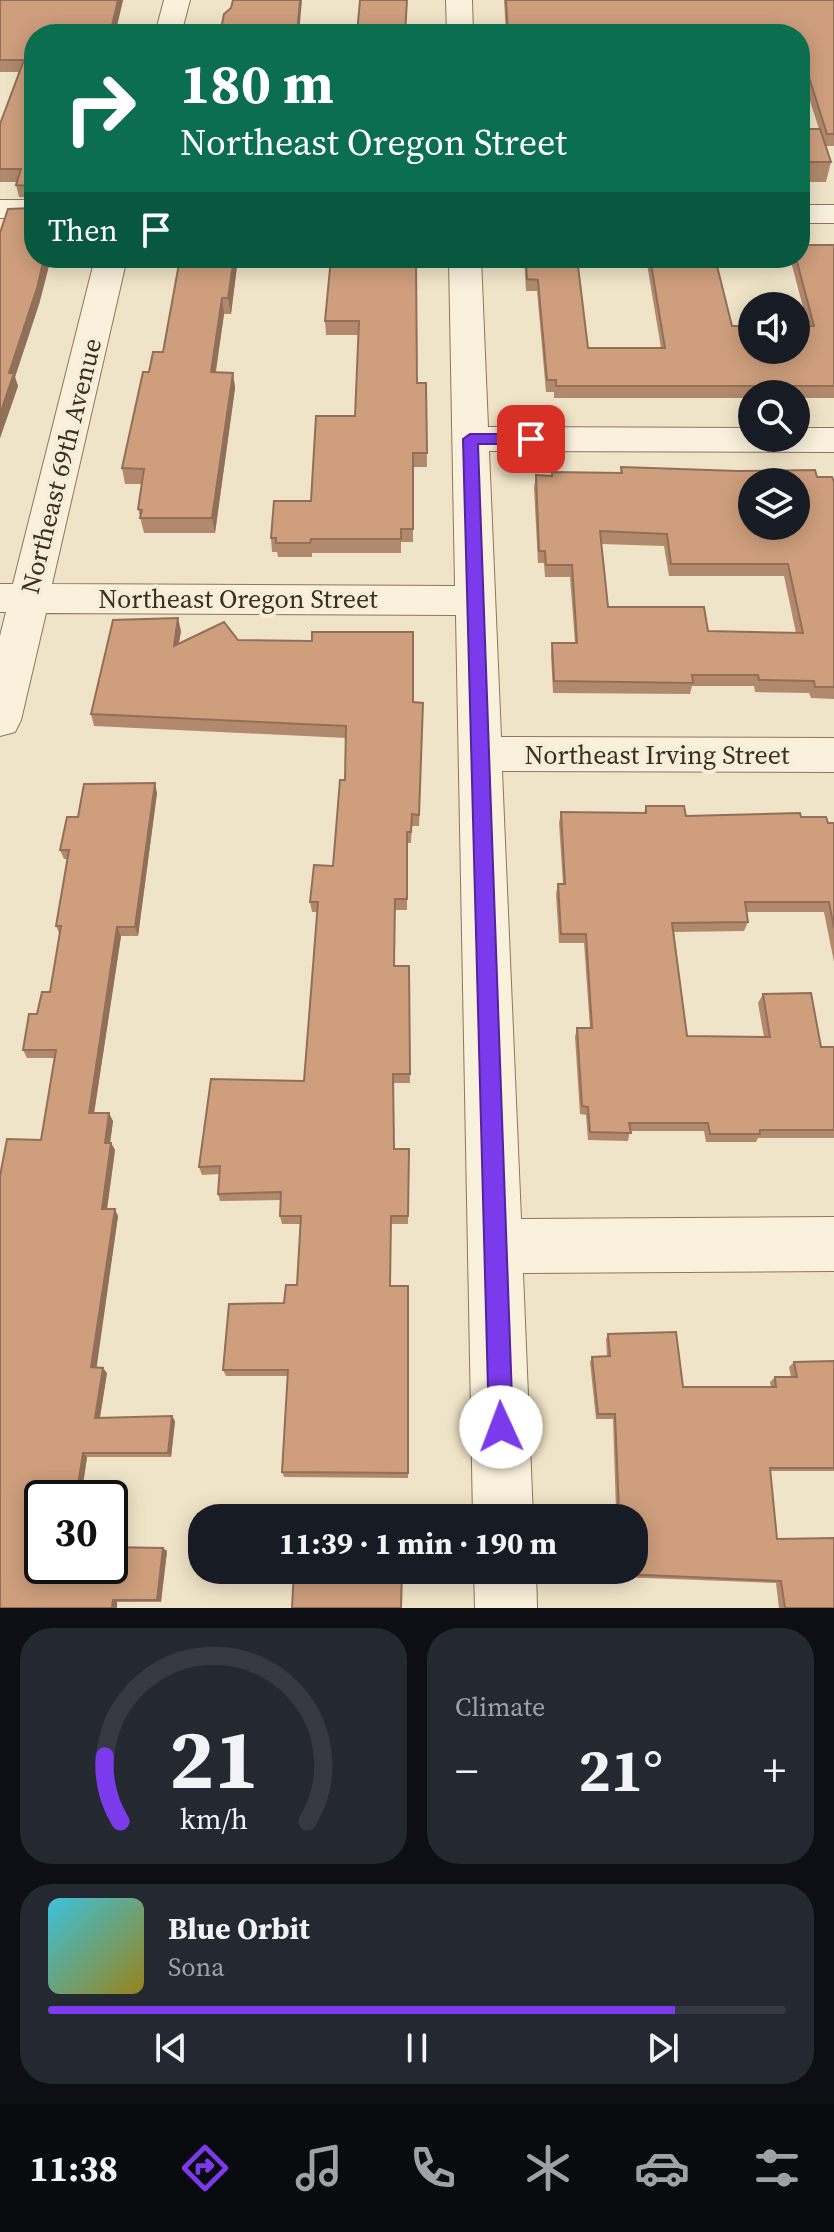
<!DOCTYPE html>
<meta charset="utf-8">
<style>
body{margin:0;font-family:"Source Serif 4",serif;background:#242831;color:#f1f3f6;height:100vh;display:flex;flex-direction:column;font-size:30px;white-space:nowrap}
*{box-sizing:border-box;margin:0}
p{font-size:26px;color:#9ea1a6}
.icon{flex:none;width:44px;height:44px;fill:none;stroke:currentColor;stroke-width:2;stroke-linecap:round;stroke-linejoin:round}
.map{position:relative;height:1608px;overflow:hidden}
.side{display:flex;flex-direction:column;gap:20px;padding:20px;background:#0d0f14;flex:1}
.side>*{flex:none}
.hud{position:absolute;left:24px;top:24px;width:786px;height:244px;border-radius:32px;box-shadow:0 4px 20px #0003;background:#0b6e4f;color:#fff;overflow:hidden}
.fabs{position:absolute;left:738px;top:292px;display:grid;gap:16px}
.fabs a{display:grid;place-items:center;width:72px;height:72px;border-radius:50%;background:#171b24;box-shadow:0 4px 20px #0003;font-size:40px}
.speed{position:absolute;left:24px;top:1480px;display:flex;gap:16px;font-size:40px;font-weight:700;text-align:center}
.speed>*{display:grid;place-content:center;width:104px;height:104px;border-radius:50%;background:#171b24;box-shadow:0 4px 20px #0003;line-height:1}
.speed .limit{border:4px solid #111;border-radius:12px;background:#fff;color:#111}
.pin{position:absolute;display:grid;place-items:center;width:68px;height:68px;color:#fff;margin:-34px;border-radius:16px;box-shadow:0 4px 12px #0006}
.me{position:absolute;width:88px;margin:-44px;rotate:358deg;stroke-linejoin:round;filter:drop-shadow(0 0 6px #0008)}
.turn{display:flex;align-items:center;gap:28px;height:168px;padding:0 24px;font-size:36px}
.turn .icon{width:104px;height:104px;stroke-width:2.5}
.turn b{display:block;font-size:56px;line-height:68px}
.then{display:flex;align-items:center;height:76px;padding:0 24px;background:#0003;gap:16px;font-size:30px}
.big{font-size:60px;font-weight:700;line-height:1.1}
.side .card{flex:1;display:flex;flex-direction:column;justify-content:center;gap:12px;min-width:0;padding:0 28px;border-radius:32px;background:#242831}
.side .dial{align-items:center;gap:0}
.dial svg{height:208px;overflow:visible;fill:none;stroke:#363941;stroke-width:7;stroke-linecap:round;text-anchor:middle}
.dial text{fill:#f1f3f6;stroke:none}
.song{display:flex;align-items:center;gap:24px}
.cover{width:96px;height:96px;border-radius:12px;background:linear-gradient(135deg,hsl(190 70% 55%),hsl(50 70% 35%))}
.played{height:8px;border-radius:4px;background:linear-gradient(90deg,#7c3aed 85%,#363941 85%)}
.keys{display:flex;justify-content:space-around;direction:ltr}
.heat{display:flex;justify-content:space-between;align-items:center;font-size:44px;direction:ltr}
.side .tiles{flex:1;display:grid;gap:20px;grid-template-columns:1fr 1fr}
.card:last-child{grid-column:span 2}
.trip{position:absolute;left:188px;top:1504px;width:460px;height:80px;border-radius:32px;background:#171b24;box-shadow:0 4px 20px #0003;font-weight:700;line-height:80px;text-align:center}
.tab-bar{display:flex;height:128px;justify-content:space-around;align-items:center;background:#090b0e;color:#9ea1a6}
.tab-bar .icon{width:56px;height:56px}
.tab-bar .current{color:#7c3aed}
.tab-bar b{font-size:36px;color:#f1f3f6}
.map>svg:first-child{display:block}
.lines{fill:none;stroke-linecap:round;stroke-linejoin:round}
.street-casing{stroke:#8d765c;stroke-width:2}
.street{fill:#faf1dc;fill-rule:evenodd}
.wall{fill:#b2896c;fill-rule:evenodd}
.shaded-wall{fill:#916f58}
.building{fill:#cf9f7d;stroke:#916f58;stroke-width:2;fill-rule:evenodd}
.route{fill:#7c3aed;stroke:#51269a;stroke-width:2}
.labels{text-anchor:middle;stroke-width:8;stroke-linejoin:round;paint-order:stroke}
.street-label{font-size:26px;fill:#3d2e20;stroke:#f7eed8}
</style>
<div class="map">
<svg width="834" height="1608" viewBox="0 0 834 1608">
<rect width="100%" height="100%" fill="#f0e4c8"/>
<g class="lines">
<g class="street-casing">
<g id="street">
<polygon points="164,0 190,0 181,34 155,34"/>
<polygon points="446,0 472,0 473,34 447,34"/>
<rect x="0" y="200" width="34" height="18"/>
<rect x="800" y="205" width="34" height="18"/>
<polygon points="95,258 127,258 52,584 455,586 449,258 481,258 488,427 752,428 752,438 796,438 796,428 834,428 834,452 489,451 501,737 834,738 834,772 502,771 521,1219 834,1217 834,1271 523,1273 533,1518 473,1518 456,615 46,613 21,720 15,732 0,736 0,636 6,612 0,612 0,584 13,584"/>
<polygon points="474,1570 536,1570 537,1608 475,1608"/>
</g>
</g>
<use href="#street" class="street"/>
</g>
<g class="wall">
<polygon points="0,0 123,0 115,34 34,34 40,301 15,377 18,386 0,438 0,233 33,208 33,198 19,197 16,185 17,182 0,182 0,124 19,72 0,72"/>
<polygon points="504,0 834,0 834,146 826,146 831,162 826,182 800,182 800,129 819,129 800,70 800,34 506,34"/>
<polygon points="834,245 834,398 796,398 796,394 752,394 752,398 554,398 554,392 546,392 537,291 526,291 524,258 577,258 588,348 661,348 646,258 715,258 732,326 808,326 790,258 800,258"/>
<polygon points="238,258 231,314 224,314 216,372 233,373 235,388 215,533 144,533 138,509 142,484 125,484 122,468 149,372 163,352"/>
<polygon points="331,258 417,383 426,383 427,467 413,467 413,542 401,542 401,553 312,553 312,557 278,557 277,552 272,552 271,538 311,501 355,416 359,335 326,335 325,321"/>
<path d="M621,467L817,477L834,482V699L811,698L809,693L755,692L754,686H692L690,694L553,693L551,654L552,643H575L570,577H545L544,563H538L534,488L536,475L551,476L552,472L620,473ZM601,544L664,546L669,576H784L796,633L708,631L608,607Z"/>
<polygon points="181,631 179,643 238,640 413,702 423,703 419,826 412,826 411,843 407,843 407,910 395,910 394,966 409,966 410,1083 394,1083 394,1149 409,1149 408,1224 391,1224 391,1286 408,1286 408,1478 284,1477 282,1472 288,1376 226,1376 223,1370 284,1303 297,1285 300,1224 282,1224 280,1216 281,1200 220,1201 218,1194 219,1174 202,1175 199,1167 304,1081 317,912 312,912 310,902 333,866 345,780 346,738 94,726 91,714"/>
<polygon points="157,793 138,936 121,936 94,1113 113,1121 110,1143 111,1143 115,1150 107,1209 118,1216 96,1367 107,1373 100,1418 175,1421 171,1457 87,1457 81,1498 42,1498 42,1566 163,1548 167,1551 161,1602 117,1602 0,1608 41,1140 54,1058 27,1058 23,1050 37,1014 50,992 60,935 56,926 68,859 64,859 60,850 78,817"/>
<polygon points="646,806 686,816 801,817 828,823 834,823 834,962 824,912 746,912 748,922 744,931 674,932 687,1036 764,1037 758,1003 763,994 821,1047 834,1047 834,1138 758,1138 756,1142 706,1142 704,1131 630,1131 628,1141 588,1140 586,1115 580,1114 575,1037 577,1028 590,1028 584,943 559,943 556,894 558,884 563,884 559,823 561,812 644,813"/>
<polygon points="608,1334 683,1387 771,1387 770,1382 775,1377 791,1377 789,1367 794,1362 834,1361 834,1471 770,1471 777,1539 834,1608 779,1608 776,1583 619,1577 619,1570 634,1570 634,1518 600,1518 600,1513 603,1510 616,1511 613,1419 596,1419 590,1362 592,1357 607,1357 606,1339"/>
</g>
<g class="shaded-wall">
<polygon points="118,0 123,0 115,34 110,34"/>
<polygon points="300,0 302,0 299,34 297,34"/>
<polygon points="44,258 51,258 40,301 15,377 18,386 0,438 0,414 9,373"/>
<polygon points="234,258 238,258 231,314 228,298"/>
<polygon points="222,298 224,314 213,388 211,372"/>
<polygon points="233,373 235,388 215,533 212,518"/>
<polygon points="178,618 181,631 176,658 174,646"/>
<polygon points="155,783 157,793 138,936 135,927"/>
<polygon points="117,927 121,936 93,1120 89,1113"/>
<polygon points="109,1113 113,1121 109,1150 105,1143"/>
<polygon points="111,1143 115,1150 106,1216 102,1209"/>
<polygon points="115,1209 118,1216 96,1372 91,1367"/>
<polygon points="103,1368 107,1373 99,1422 95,1418"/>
<polygon points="172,1416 175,1421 171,1457 168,1453"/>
<polygon points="83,1453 87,1457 81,1498 76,1498"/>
<polygon points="163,1548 167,1551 161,1602 157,1600"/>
<polygon points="113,1600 117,1602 117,1608 112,1608"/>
</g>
<g class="building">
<polygon points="0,0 118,0 110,34 34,34 34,258 44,258 37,288 9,373 14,373 0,414 0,233 8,209 33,208 33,186 16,185 21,169 0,169 0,124 24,60 0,60"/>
<polygon points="233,0 300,0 297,34 220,34 224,14 231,8"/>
<polygon points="360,0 407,0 405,34 357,34"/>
<polygon points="506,0 834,0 834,134 827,134 800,49 800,34 508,34"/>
<polygon points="800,129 820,129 831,162 800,162"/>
<polygon points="800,245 834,245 834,386 556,386 556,380 547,380 538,280 527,279 526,258 577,258 588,348 665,348 650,258 715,258 732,326 752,326 752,350 796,350 796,326 814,326 796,258 800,258"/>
<polygon points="180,258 234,258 228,298 222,298 211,372 233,373 212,518 140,518 142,510 138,509 144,469 122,468 143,372 149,372 153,352 163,352"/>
<polygon points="331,258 416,258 417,383 426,383 427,453 413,453 413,529 401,529 401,539 311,539 310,543 276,543 276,538 271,538 274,501 311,501 316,416 355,416 359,321 325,321"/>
<path d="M621,467L738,471L815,470L817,477H832L834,482V687H815L814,681L759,680L758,675H692L693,683L554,681L552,643H577L572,565H546L545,551H539L536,475L552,476V472L622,473ZM752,482H796V526H752ZM600,531L667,534L671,564H788L803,633L708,631L704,607H608Z"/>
<polygon points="178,618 174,646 224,622 238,640 312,641 312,632 413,632 413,702 423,703 419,815 412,814 411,832 407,832 407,899 395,899 394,966 409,966 410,1074 393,1074 394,1149 409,1149 408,1216 391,1216 390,1286 408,1286 408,1473 282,1472 288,1370 223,1370 229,1304 284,1303 286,1285 297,1285 301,1216 280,1216 281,1192 218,1194 220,1166 199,1167 211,1079 304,1081 318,902 310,902 314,865 333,866 340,780 345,780 346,726 91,714 113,620"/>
<polygon points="155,783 135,927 117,927 89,1113 109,1113 105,1143 111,1143 102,1209 115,1209 91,1367 103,1368 95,1418 172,1416 168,1453 83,1453 76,1498 42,1498 42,1566 110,1566 110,1547 163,1548 157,1600 113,1600 112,1608 0,1608 0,1176 7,1139 41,1140 56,1050 23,1050 29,1014 37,1014 42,992 50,992 61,926 56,926 69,850 60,850 67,817 78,817 84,784"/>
<polygon points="646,806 684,806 686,816 800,813 801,817 826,817 828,823 834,823 834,928 829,902 745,902 748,922 672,923 687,1036 770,1037 763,994 811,993 821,1047 834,1047 834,1130 760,1130 760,1134 710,1134 708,1123 629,1123 631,1133 590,1132 588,1107 582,1106 577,1028 592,1028 586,934 561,934 558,884 565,884 561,812 646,813"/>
<polygon points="676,1332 683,1387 776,1387 775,1377 797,1377 794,1362 834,1361 834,1468 770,1468 777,1539 834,1538 834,1608 785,1608 781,1581 622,1574 622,1570 634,1570 634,1518 603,1518 603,1510 619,1511 615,1414 598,1414 592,1357 610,1356 608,1334"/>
<polygon points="294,1570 402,1570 401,1608 292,1608"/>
</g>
<polygon class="route" points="470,434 531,434 538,439 531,444 478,444 513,1427 509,1436 501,1439 492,1436 489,1427 463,439"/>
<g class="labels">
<g class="street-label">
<text transform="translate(61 466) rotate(-76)" y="9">Northeast 69th Avenue</text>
<text x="238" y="608">Northeast Oregon Street</text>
<text x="657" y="764">Northeast Irving Street</text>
</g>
</g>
</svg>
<div class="fabs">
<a><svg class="icon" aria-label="sound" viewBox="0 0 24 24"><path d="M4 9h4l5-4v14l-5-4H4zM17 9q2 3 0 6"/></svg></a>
<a><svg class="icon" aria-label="search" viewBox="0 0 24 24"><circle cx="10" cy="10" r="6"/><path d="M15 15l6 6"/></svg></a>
<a><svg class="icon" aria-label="layers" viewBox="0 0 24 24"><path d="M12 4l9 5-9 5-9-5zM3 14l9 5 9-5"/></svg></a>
</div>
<div class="speed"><div class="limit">30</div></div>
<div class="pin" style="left:531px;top:439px;background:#d93025"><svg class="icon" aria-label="arrive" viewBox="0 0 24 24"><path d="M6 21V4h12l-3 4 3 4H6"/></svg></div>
<svg class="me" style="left:501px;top:1427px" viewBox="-20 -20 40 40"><circle r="19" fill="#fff"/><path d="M0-13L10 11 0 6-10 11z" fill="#7c3aed"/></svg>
<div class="trip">11:39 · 1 min · 190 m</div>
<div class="hud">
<div class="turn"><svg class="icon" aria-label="right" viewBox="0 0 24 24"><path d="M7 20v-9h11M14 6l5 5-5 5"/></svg><div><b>180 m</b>Northeast Oregon Street</div></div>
<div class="then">Then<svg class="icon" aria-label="arrive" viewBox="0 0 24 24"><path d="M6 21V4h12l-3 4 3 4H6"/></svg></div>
</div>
</div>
<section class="side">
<div class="tiles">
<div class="card dial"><svg viewBox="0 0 100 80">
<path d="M14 69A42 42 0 1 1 86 69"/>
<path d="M14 69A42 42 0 0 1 8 44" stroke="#7c3aed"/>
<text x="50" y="56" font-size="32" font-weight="700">21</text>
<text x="50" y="72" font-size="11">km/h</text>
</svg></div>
<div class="card"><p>Climate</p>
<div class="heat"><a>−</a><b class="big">21°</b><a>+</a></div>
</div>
<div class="card">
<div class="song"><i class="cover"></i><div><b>Blue Orbit</b><p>Sona</p></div></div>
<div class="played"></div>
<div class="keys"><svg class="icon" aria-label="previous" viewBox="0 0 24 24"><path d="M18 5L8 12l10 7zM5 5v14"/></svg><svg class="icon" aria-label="pause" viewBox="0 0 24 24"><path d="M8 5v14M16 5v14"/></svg><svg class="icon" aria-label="next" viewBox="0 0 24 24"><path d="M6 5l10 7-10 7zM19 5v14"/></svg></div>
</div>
</div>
</section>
<nav class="tab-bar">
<b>11:38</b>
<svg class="icon current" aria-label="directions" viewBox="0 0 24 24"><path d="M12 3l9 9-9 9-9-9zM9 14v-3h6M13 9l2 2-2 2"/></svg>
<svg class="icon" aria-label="music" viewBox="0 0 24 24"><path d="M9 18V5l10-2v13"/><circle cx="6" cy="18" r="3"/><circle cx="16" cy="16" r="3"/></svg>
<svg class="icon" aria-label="phone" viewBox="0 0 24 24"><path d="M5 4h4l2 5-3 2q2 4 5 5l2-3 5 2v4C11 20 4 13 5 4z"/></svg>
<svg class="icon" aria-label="climate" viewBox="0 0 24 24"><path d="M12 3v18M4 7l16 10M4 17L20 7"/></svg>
<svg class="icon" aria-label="car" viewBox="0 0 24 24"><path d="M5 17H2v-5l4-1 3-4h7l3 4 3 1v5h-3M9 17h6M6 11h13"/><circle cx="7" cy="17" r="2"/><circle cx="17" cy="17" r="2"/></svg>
<svg class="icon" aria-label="filters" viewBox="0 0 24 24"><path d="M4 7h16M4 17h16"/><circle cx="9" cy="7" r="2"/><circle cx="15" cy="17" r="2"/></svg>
</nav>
